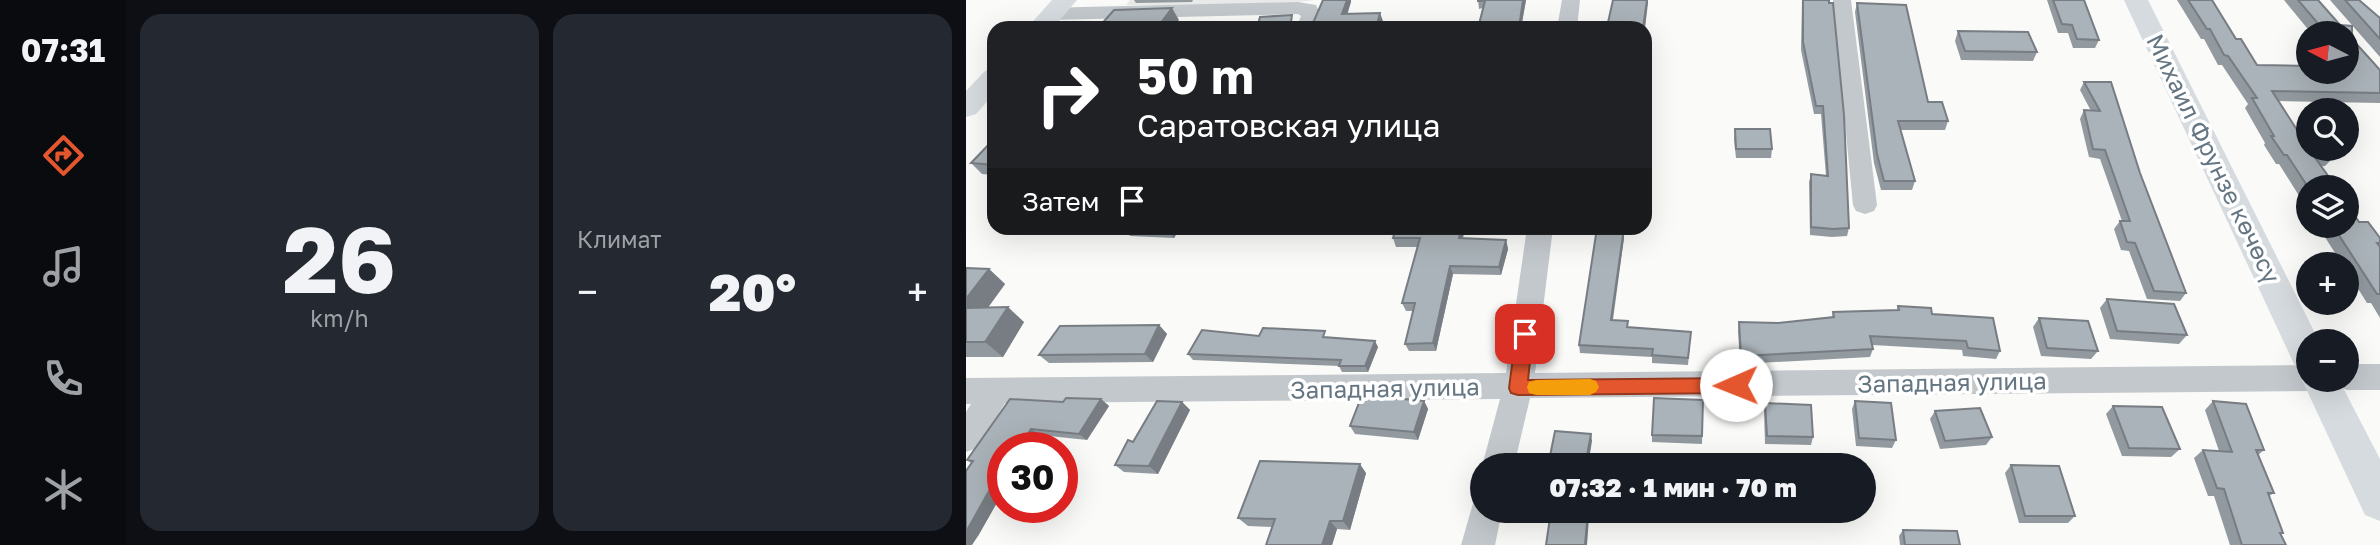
<!DOCTYPE html>
<html lang="ru">
<meta charset="utf-8">
<style>
body{margin:0;font-family:"Golos Text",sans-serif;background:#242831;color:#f1f3f6;height:100vh;display:flex;flex-direction:column;font-size:26px;white-space:nowrap}
*{box-sizing:border-box;margin:0}
p{font-size:23px;color:#9ea1a6}
.icon{flex:none;width:38px;height:38px;fill:none;stroke:currentColor;stroke-width:2;stroke-linecap:round;stroke-linejoin:round}
.map{position:relative;flex:1;overflow:hidden}
.side{display:flex;flex-direction:column;gap:14px;padding:14px;background:#0d0f14;width:840px}
.side>*{flex:none}
.banner{position:absolute;left:21px;top:21px;width:665px;height:214px;border-radius:21px;box-shadow:0 7px 28px #0002;background:#202124;color:#fff;overflow:hidden}
.needle{width:46px;rotate:276deg}
.controls{position:absolute;left:1330px;top:21px;display:grid;gap:14px}
.controls a{display:grid;place-items:center;width:63px;height:63px;border-radius:50%;background:#171b24;box-shadow:0 7px 28px #0002;font-size:35px}
.speed{position:absolute;left:21px;top:432px;display:flex;gap:14px;font-size:35px;font-weight:700;text-align:center}
.speed>*{display:grid;place-content:center;width:91px;height:91px;border-radius:50%;background:#171b24;box-shadow:0 7px 28px #0002;line-height:1}
.speed .limit{border:10px solid #d22;background:#fff;color:#111}
.pin{position:absolute;display:grid;place-items:center;width:60px;height:60px;color:#fff;margin:-30px;border-radius:14px;box-shadow:0 4px 10px #0006}
.me{position:absolute;width:77px;margin:-38px;rotate:269deg;stroke-linejoin:round;filter:drop-shadow(0 0 5px #0008)}
.turn{display:flex;align-items:center;gap:24px;height:147px;padding:0 35px;font-size:32px}
.turn .icon{width:91px;height:91px;stroke-width:2.5}
.turn b{display:block;font-size:49px;line-height:60px}
.then{display:flex;align-items:center;height:66px;padding:0 35px;background:#0003;gap:14px;font-size:26px}
.big{font-size:52px;font-weight:800;line-height:1.1}
.side .widget{flex:1;display:flex;flex-direction:column;justify-content:center;gap:10px;min-width:0;padding:0 24px;border-radius:21px;background:#242831}
.side .dial{align-items:center;gap:0}
.dial b{font-size:91px;line-height:1}
.heat{display:flex;justify-content:space-between;align-items:center;font-size:38px;direction:ltr}
.side .tiles{flex:1;display:grid;gap:14px;grid-template-columns:repeat(2,1fr)}
.trip{position:absolute;left:504px;top:453px;width:406px;height:70px;border-radius:35px;background:#171b24;box-shadow:0 7px 28px #0002;font-weight:800;line-height:70px;text-align:center}
main{display:flex;flex:1;min-height:0}
.menu{display:flex;flex-direction:column;width:126px;justify-content:space-around;align-items:center;background:#090b0e;color:#9ea1a6}
.menu .icon{width:49px;height:49px}
.menu .active{color:#e4572e}
.menu b{font-size:32px;color:#f1f3f6}
.map>svg:first-child{display:block}
.built{fill:#e8e9e9}
.lines{fill:none;stroke-linecap:round;stroke-linejoin:round}
.minor{fill:#c3c8cc;fill-rule:evenodd}
.major{fill:#d6dbdf;fill-rule:evenodd}
.wall{fill:#929a9f}
.shaded-wall{fill:#777d82}
.building{fill:#aab3b9;stroke:#777d82;stroke-width:2}
.route{fill:#e4572e;stroke:#94391e;stroke-width:2}
.slow{fill:#f59e0b}
.labels{text-anchor:middle;stroke-width:7;stroke-linejoin:round;paint-order:stroke}
.street-label{font-size:24px;fill:#657683;stroke:#fff}
</style>
<main>
<nav class="menu">
<b>07:31</b>
<svg class="icon active" aria-label="directions" viewBox="0 0 24 24"><path d="M12 3l9 9-9 9-9-9zM9 14v-3h6M13 9l2 2-2 2"/></svg>
<svg class="icon" aria-label="music" viewBox="0 0 24 24"><path d="M9 18V5l10-2v13"/><circle cx="6" cy="18" r="3"/><circle cx="16" cy="16" r="3"/></svg>
<svg class="icon" aria-label="phone" viewBox="0 0 24 24"><path d="M5 4h4l2 5-3 2q2 4 5 5l2-3 5 2v4C11 20 4 13 5 4z"/></svg>
<svg class="icon" aria-label="climate" viewBox="0 0 24 24"><path d="M12 3v18M4 7l16 10M4 17L20 7"/></svg>
</nav>
<section class="side">
<div class="tiles">
<div class="widget dial"><b>26</b><p>km/h</p></div>
<div class="widget"><p>Климат</p>
<div class="heat"><a>−</a><b class="big">20°</b><a>+</a></div>
</div>
</div>
</section>
<div class="map">
<svg width="1414" height="545" viewBox="0 0 1414 545">
<rect width="100%" height="100%" fill="#fafaf8"/>
<polygon class="built" points="164,0 350,0 299,6 160,5"/>
<g class="lines">
<g class="minor">
<polygon points="596,0 614,0 611,28 591,28"/>
<polygon points="867,0 885,0 911,205 908,211 899,214 890,211 887,205"/>
<polygon points="332,2 350,5 355,16 350,28 330,28 335,16 332,14 85,20 75,14 85,8 116,7"/>
<polygon points="561,228 587,228 569,373 1342,365 1342,380 1356,380 1352,387 1342,391 564,398 548,466 516,466 534,399 39,403 11,448 0,452 0,412 5,404 0,404 0,378 540,373"/>
<polygon points="1414,364 1414,390 1381,390 1371,386 1368,380 1381,380 1381,364"/>
<polygon points="516,497 516,511 536,511 529,545 495,545 508,500"/>
</g>
<g class="major">
<polygon points="86,0 111,0 87,28 61,28"/>
<polygon points="1158,0 1182,0 1353,341 1342,341 1342,380 1373,380 1414,459 1414,521 1399,515 1336,380 1341,370 1329,366"/>
<polygon points="28,69 28,94 10,114 0,117 0,91 19,71"/>
</g>
</g>
<g class="wall">
<polygon points="168,0 227,0 226,2 170,3"/>
<polygon points="512,0 560,0 555,28 517,8 513,9"/>
<polygon points="836,0 863,0 883,228 881,236 866,237 844,235 843,182 845,174 860,176 855,114 848,114 835,50"/>
<polygon points="1081,0 1118,0 1133,40 1129,48 1107,48 1102,33 1092,33"/>
<polygon points="1211,0 1246,0 1270,39 1291,65 1381,72 1381,33 1345,33 1318,0 1352,0 1414,70 1414,103 1312,101 1335,136 1368,157 1359,166 1355,166 1342,187 1342,210 1313,164 1310,164 1298,145 1299,143 1279,108 1282,104 1256,65 1252,65 1238,39 1235,39"/>
<polygon points="1364,0 1393,0 1414,18 1414,57"/>
<polygon points="891,3 962,102 982,121 979,130 934,130 949,181 946,190 915,190 908,163 889,12"/>
<polygon points="992,31 1071,52 1067,61 995,60 989,41"/>
<polygon points="1118,82 1174,173 1220,293 1214,301 1181,299 1163,251 1155,250 1148,229 1154,221 1156,221 1134,159 1123,157 1114,119 1118,110 1125,111 1114,90"/>
<polygon points="769,129 806,149 805,158 770,158 768,139"/>
<polygon points="28,139 28,175 16,174 5,163"/>
<polygon points="1393,222 1414,238 1414,318 1405,303 1401,303 1381,271 1381,264 1376,264 1352,226 1381,226"/>
<polygon points="157,228 214,228 208,238 164,236"/>
<polygon points="430,228 499,228 497,238 540,240 542,249 535,275 487,274 470,351 443,351 439,344 447,311 440,311 436,303 452,247 430,247 427,238"/>
<polygon points="631,232 658,238 647,320 662,321 662,327 725,332 722,365 686,363 686,357 614,353 613,345"/>
<polygon points="0,268 23,269 39,284 22,307 58,322 37,357 0,357"/>
<polygon points="1141,299 1221,335 1213,344 1144,339 1134,308"/>
<polygon points="932,306 966,314 1034,351 1030,359 997,356 996,350 906,345 907,349 904,357 774,364 772,331 773,322 812,323 866,318 867,312 931,310"/>
<polygon points="1073,318 1132,351 1125,359 1075,356 1067,327"/>
<polygon points="193,325 201,334 187,362 83,363 73,355"/>
<polygon points="293,336 362,337 412,347 402,372 376,372 373,366 227,360 222,354"/>
<polygon points="135,399 143,406 121,440 74,435 65,448 37,448 37,492 12,536 5,463 1,460 97,402"/>
<polygon points="737,400 736,444 686,442 686,435"/>
<polygon points="458,401 462,409 452,440 389,434 384,426"/>
<polygon points="889,401 930,440 926,448 890,446 886,409"/>
<polygon points="1247,401 1298,450 1292,455 1308,493 1303,496 1317,533 1315,534 1320,545 1264,545 1248,496 1242,496 1228,458 1237,450 1253,451 1239,410"/>
<polygon points="216,402 224,410 192,474 158,472 149,465 167,442"/>
<polygon points="799,403 847,437 845,445 799,444 798,412"/>
<polygon points="1147,406 1214,449 1205,457 1156,456 1140,414"/>
<polygon points="969,411 1026,437 1020,445 974,449 964,419"/>
<polygon points="1045,465 1109,516 1102,523 1053,523 1039,473"/>
<polygon points="400,473 384,530 371,529 366,545 300,545 306,527 282,526 272,518"/>
<polygon points="585,511 649,511 649,518 623,517"/>
<polygon points="937,530 994,545 934,545 933,536"/>
</g>
<g class="shaded-wall">
<polygon points="381,0 385,0 385,2 379,22 376,14"/>
<polygon points="557,0 560,0 555,28 553,28"/>
<polygon points="681,0 682,0 682,3 679,28 677,28"/>
<polygon points="206,8 213,20 206,28 191,28"/>
<polygon points="414,13 417,21 415,28 410,28"/>
<polygon points="202,228 214,228 208,238 201,229"/>
<polygon points="495,228 499,228 495,246 493,238"/>
<polygon points="658,228 658,238 645,328 645,320"/>
<polygon points="540,240 542,249 535,275 533,267"/>
<polygon points="484,266 487,274 470,351 467,343"/>
<polygon points="23,269 39,284 11,323 0,313 0,299"/>
<polygon points="42,307 58,322 37,357 19,342"/>
<polygon points="193,325 201,334 187,362 179,354"/>
<polygon points="409,341 412,347 402,372 399,366"/>
<polygon points="135,399 143,406 121,440 113,434"/>
<polygon points="458,401 462,409 452,440 448,432"/>
<polygon points="216,402 224,410 192,474 183,466"/>
<polygon points="65,429 74,435 65,448 52,448"/>
<polygon points="625,434 626,441 622,466 619,466"/>
<polygon points="394,464 400,473 384,530 377,521"/>
<polygon points="37,471 37,492 12,536 6,545 0,545 0,532 23,491"/>
<polygon points="622,511 623,517 621,545 619,545"/>
<polygon points="364,521 371,529 366,545 356,545"/>
</g>
<g class="building">
<polygon points="357,0 381,0 376,14 414,13 410,28 291,28 294,17 326,15 325,22 347,23"/>
<polygon points="512,0 557,0 553,28 512,28 519,1 512,1"/>
<polygon points="647,0 681,0 677,28 644,28 644,27 641,27"/>
<polygon points="837,0 863,0 863,3 867,3 878,115 883,228 867,229 845,227 845,174 862,176 857,106 850,106 837,42"/>
<polygon points="1087,0 1118,0 1133,40 1111,39 1106,25 1096,24"/>
<polygon points="1222,0 1246,0 1270,39 1275,39 1291,65 1342,66 1342,72 1381,72 1381,33 1360,33 1332,0 1352,0 1374,25 1386,26 1386,39 1414,70 1414,93 1306,91 1335,136 1342,137 1342,149 1362,149 1368,157 1348,156 1370,187 1342,187 1321,155 1318,155 1305,136 1308,136 1286,98 1291,98 1262,56 1258,55 1244,29 1241,29"/>
<polygon points="1379,0 1393,0 1414,18 1414,39"/>
<polygon points="891,3 940,5 962,102 976,102 982,121 932,121 949,181 918,181 911,154"/>
<polygon points="206,8 191,28 132,28 148,10"/>
<polygon points="992,31 1062,32 1071,52 999,51"/>
<polygon points="1118,82 1145,82 1174,173 1220,293 1188,291 1169,243 1161,242 1154,221 1164,221 1139,150 1127,149 1118,110 1134,111"/>
<polygon points="769,129 804,129 806,149 770,149"/>
<polygon points="28,139 28,165 5,163"/>
<polygon points="1381,204 1393,222 1402,222 1414,238 1414,243 1411,243 1414,247 1414,294 1411,294 1367,226 1381,226"/>
<polygon points="164,228 202,228 201,229"/>
<polygon points="430,228 495,228 493,238 540,240 533,267 484,266 467,343 439,344 449,303 436,303 454,238 427,238"/>
<polygon points="631,228 658,228 645,320 662,321 661,327 725,332 722,358 686,355 687,349 613,345"/>
<polygon points="0,268 23,269 0,299"/>
<polygon points="1141,299 1208,304 1221,335 1151,331"/>
<polygon points="932,306 965,308 966,314 1027,318 1034,351 1002,348 1000,341 904,336 907,349 775,356 773,322 812,323 868,317 867,312 933,310"/>
<polygon points="42,307 19,342 0,342 0,308"/>
<polygon points="1073,318 1122,321 1132,351 1081,348"/>
<polygon points="193,325 179,354 73,355 94,326"/>
<polygon points="297,328 359,331 357,337 409,341 399,366 373,366 375,360 222,354 236,330 293,336"/>
<polygon points="396,395 458,401 448,432 384,426"/>
<polygon points="100,398 135,399 113,434 65,429 52,448 37,448 37,471 23,491 0,532 0,471 7,461 1,460 44,399 97,402"/>
<polygon points="688,398 737,400 736,436 686,435"/>
<polygon points="191,401 216,402 183,466 149,465 162,440 167,442"/>
<polygon points="889,401 925,403 930,440 893,438"/>
<polygon points="1247,401 1280,404 1298,450 1290,450 1308,493 1302,493 1317,533 1314,533 1320,545 1276,545 1258,489 1251,488 1237,450 1266,452"/>
<polygon points="799,403 845,405 847,437 801,436"/>
<polygon points="1147,406 1196,407 1214,449 1163,448"/>
<polygon points="1014,408 1026,437 979,441 969,411"/>
<polygon points="589,431 625,434 619,466 582,466"/>
<polygon points="294,461 394,464 377,521 364,521 356,545 300,545 309,519 272,518"/>
<polygon points="1045,465 1093,466 1109,516 1059,516"/>
<polygon points="585,511 622,511 619,545 580,545"/>
<polygon points="937,530 991,531 994,545 939,545"/>
</g>
<polygon class="route" points="559,327 565,329 567,334 562,380 770,378 776,380 779,385 776,391 770,393 552,395 545,393 543,388 550,334 553,329"/>
<polygon class="slow" points="624,379 630,381 633,387 630,392 624,395 570,395 563,393 561,387 563,382 570,380"/>
<g class="labels">
<g class="street-label">
<text transform="translate(1247 159) rotate(64)" y="8">Михаил Фрунзе көчөсү</text>
<text transform="translate(986 383) rotate(-1)" y="8">Западная улица</text>
<text transform="translate(419 389) rotate(-1)" y="8">Западная улица</text>
</g>
</g>
</svg>
<div class="controls">
<a><svg class="needle" viewBox="-14 -14 28 28"><path d="M0-13l5 13h-10z" fill="#e53935"/><path d="M0 13l5-13h-10z" fill="#9ea1a6"/></svg></a>
<a><svg class="icon" aria-label="search" viewBox="0 0 24 24"><circle cx="10" cy="10" r="6"/><path d="M15 15l6 6"/></svg></a>
<a><svg class="icon" aria-label="layers" viewBox="0 0 24 24"><path d="M12 4l9 5-9 5-9-5zM3 14l9 5 9-5"/></svg></a>
<a>+</a>
<a>−</a>
</div>
<div class="speed"><div class="limit">30</div></div>
<div class="pin" style="left:559px;top:334px;background:#d93025"><svg class="icon" aria-label="arrive" viewBox="0 0 24 24"><path d="M6 21V4h12l-3 4 3 4H6"/></svg></div>
<svg class="me" style="left:770px;top:385px" viewBox="-20 -20 40 40"><circle r="19" fill="#fff"/><path d="M0-13L10 11 0 6-10 11z" fill="#e4572e"/></svg>
<div class="trip">07:32 · 1 мин · 70 m</div>
<div class="banner">
<div class="turn"><svg class="icon" aria-label="right" viewBox="0 0 24 24"><path d="M7 20v-9h11M14 6l5 5-5 5"/></svg><div><b>50 m</b>Саратовская улица</div></div>
<div class="then">Затем<svg class="icon" aria-label="arrive" viewBox="0 0 24 24"><path d="M6 21V4h12l-3 4 3 4H6"/></svg></div>
</div>
</div>
</main>
